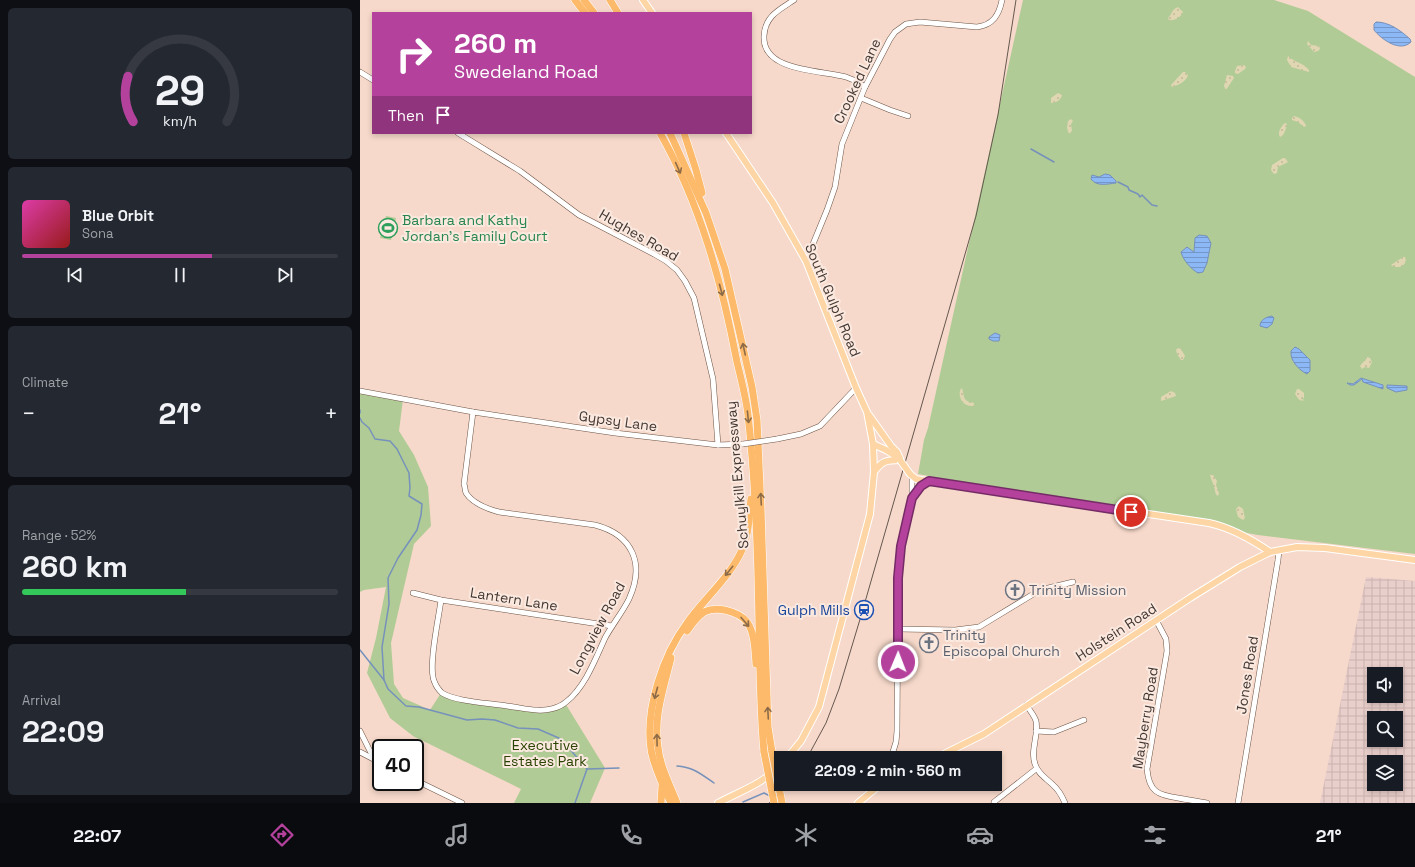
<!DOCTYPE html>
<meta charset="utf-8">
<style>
body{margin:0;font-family:"Space Grotesk",sans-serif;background:#242831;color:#f1f3f6;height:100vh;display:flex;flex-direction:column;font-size:15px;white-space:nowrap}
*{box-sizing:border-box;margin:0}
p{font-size:13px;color:#9ea1a6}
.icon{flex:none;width:22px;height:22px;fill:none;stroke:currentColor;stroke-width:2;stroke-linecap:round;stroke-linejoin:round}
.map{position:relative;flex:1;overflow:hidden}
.panel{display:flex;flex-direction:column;gap:8px;padding:8px;background:#0d0f14;width:360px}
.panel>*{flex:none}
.top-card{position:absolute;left:12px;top:12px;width:380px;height:122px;border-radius:0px;box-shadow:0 2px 6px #0003;background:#b4429d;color:#fff;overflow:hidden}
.buttons{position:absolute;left:1007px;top:667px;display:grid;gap:8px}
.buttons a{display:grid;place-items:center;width:36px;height:36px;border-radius:0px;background:#171b24;box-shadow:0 2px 6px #0003;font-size:20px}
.speed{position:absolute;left:12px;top:739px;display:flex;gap:8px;font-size:20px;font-weight:700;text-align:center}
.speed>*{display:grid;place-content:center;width:52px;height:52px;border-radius:50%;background:#171b24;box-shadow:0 2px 6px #0003;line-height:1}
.speed .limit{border:2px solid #111;border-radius:6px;background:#fff;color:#111}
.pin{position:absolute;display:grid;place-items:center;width:34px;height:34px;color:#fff;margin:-17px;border:2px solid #fff;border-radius:50%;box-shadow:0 1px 4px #0007}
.me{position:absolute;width:44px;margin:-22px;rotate:1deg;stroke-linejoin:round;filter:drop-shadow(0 0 3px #0008)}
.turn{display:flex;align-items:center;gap:14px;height:84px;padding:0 16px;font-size:18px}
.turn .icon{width:52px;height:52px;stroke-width:2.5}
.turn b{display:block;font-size:28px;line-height:34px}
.then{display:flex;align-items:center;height:38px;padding:0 16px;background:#0003;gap:8px;font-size:15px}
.big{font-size:30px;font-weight:800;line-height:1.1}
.panel .card{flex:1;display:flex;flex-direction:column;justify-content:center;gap:6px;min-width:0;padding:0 14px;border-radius:6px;background:#242831}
.panel .dial{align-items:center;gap:0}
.dial svg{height:104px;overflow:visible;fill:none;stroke:#363941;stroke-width:7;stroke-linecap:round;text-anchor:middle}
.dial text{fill:#f1f3f6;stroke:none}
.song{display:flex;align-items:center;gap:12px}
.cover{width:48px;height:48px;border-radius:6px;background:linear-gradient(135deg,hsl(320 70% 55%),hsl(0 70% 35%))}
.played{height:4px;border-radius:2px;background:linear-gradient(90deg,#b4429d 60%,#363941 60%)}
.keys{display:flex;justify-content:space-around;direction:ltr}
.heat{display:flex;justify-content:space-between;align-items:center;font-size:22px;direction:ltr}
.charge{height:6px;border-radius:3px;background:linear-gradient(90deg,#34c759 52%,#363941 0)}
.trip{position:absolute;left:414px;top:751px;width:228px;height:40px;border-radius:0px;background:#171b24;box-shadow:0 2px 6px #0003;font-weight:800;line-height:40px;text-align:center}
.tabs{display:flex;height:64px;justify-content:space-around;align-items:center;background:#090b0e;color:#9ea1a6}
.tabs .icon{width:28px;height:28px}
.tabs .on{color:#b4429d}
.tabs b{font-size:18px;color:#f1f3f6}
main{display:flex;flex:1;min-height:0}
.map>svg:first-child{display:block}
.industrial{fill:url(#industrial-grid);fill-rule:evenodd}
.green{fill:#b0cb95}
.sand{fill:url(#sand-dots)}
.water{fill:url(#water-rules);stroke:#7691bb}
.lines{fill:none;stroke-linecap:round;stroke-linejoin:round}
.stream{stroke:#7691bb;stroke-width:1.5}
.minor-casing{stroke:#6b5345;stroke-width:6}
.major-casing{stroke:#fff;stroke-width:8}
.highway-casing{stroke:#fff;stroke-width:8}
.minor{stroke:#fff;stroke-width:5}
.major{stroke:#fed6a6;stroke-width:6}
.highway{stroke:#fdba6b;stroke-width:7}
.tram{stroke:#65574f;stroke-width:1}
.minor-bridge-casing{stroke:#6b5345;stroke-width:6;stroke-linecap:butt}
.major-bridge-casing{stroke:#fff;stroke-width:8;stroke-linecap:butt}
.highway-bridge-casing{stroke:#fff;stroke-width:8;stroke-linecap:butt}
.minor-bridge{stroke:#fff;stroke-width:5}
.major-bridge{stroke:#fed6a6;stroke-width:6}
.highway-bridge{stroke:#fdba6b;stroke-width:7}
.oneway{stroke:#8d6b48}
.route-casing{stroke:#752b66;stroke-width:10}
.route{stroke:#b4429d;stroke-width:7}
.labels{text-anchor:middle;stroke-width:4;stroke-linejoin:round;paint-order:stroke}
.street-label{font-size:14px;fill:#423731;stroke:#fbe9e0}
.leisure-label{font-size:14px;fill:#27864d;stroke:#fbe9e0;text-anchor:start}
.worship-label{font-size:14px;fill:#5b616d;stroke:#fbe9e0;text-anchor:start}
.transit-label{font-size:14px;fill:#164399;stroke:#fbe9e0;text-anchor:end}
.park-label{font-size:14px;fill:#284200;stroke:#fbe9e0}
</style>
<main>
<section class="panel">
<div class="card dial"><svg viewBox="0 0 100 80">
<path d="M14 69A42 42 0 1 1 86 69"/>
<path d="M14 69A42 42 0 0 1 10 34" stroke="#b4429d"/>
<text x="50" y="56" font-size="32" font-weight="700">29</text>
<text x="50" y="72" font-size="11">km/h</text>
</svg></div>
<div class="card">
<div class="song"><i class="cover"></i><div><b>Blue Orbit</b><p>Sona</p></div></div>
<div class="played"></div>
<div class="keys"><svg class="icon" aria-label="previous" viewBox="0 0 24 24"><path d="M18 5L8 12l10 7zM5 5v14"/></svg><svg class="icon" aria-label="pause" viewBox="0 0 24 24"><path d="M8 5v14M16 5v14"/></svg><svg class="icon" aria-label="next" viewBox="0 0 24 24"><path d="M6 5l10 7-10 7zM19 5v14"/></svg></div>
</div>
<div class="card"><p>Climate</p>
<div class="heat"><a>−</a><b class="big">21°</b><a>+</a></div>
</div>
<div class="card"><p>Range · 52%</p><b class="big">260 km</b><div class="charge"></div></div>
<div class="card"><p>Arrival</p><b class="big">22:09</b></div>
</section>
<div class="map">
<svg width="1055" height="803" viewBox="0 0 1055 803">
<defs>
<pattern id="industrial-grid" width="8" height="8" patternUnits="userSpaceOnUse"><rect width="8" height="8" fill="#e9cfcb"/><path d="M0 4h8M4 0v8" fill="none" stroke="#c9b2af"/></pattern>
<pattern id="sand-dots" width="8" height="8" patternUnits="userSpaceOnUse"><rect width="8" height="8" fill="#e0d7b2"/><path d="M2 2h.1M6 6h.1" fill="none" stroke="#c1b99a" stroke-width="1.8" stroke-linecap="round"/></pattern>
<pattern id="water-rules" width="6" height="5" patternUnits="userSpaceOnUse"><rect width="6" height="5" fill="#8cb8f6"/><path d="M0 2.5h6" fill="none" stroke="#7496c8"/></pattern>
</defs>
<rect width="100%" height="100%" fill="#f6d9ca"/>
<path class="industrial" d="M1006,577L1055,581V803H960ZM1014,674H1036V696H1014ZM1014,718H1036V740H1014ZM1014,762H1036V784H1014Z"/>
<g class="green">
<polygon points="663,0 914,0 948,11 1055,77 1055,554 898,535 558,474 564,440 568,428"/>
<polygon points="26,216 36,218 31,240 20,238"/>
<polygon points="0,391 43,399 39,431 54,455 68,487 71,526 54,544 31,643 34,684 43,698 70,710 81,693 99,699 178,710 205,703 245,768 230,803 154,803 161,789 53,736 30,718 7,673 16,638 26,587 4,590 0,592"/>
</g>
<g class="sand">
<path d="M818,7L823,12C821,17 815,21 809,20L808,18C812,14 812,9 818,7Z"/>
<polygon points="948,41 951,45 959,46 960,49 958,51 954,52 947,44"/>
<path d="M928,56C935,63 943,62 949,70V72L931,67L927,60Z"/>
<polygon points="884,65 886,67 885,69 878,74 875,73 875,71 877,66"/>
<path d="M823,72H825L828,75C826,82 818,85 812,87L811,85Z"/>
<polygon points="867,75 873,76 874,78 866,90 864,86"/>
<path d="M698,93L702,95C701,100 696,103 691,103V98Z"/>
<path d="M934,116C939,117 945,121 946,126L944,127L938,122L932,120V118Z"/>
<polygon points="711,119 713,121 711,124 712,131 709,134 707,128 708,121"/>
<path d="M925,123L927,124C926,129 924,136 920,137C917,133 921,126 925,123Z"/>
<polygon points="923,158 925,158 928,162 918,167 917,173 914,174 911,170 912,165"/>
<path d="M1043,257H1045L1046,261C1044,267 1037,269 1031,265Z"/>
<polygon points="818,348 821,349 825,356 823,360 821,360 817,354 816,350"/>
<polygon points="1007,357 1010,358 1012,362 1009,368 1005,367 1002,369 1000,366 1003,362 1005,361"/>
<path d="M602,388C605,397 602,401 614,403V406C604,407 598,399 600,390Z"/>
<path d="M937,389H939L944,393V398L941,399L945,400C939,402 938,398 935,394Z"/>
<polygon points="811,391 815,393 816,396 801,401 801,397"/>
<path d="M850,475H853L857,481L856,485L859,493L858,496C854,493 856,491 854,487C853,482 851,480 850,475Z"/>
<polygon points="879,506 883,509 885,518 883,520 878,517 876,509"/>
</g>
<g class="water">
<path d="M1016,22C1029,22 1040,30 1050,39L1051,42C1040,53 1021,39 1014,30V24Z"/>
<path d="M745,174L750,175L756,181V183C747,184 737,187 731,179L732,175L739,177Z"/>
<path d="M839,235L847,236L851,243L847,263L843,272L838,273C831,269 823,260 821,252L827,247L834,252L835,238Z"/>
<path d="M912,316L914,318L912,324L907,328L900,326C900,320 906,317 912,316Z"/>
<polygon points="635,333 640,335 639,341 633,341 629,339 629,337"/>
<path d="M935,347L939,349L950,360V371L947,374C939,370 930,361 931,351Z"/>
<polygon points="1001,378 1023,385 1023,389 1003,382 1002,379 994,385 990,385 987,383 993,384"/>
<polygon points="1027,385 1047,386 1047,390 1036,392 1027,388"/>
</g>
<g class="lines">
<g class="stream">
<polyline points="671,149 694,162"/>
<polyline points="758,182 768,187 769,190 778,194 780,197 782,195 792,205 797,206"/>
<polyline points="0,410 0,413"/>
<polyline points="0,418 2,422 9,428 15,439 30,441 37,449 49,473 50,488 49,496 62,504 61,515 57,530 38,558 28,578 29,604 22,647 24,680"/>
<polyline points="0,650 24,680 28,689 46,706 59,707 107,720 122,719 135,720 158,728 178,729 201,739 227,769"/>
<path d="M317,766C333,767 341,774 354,783"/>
<polyline points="383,802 404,793 410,796"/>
<polyline points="215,803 227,769 259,768"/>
</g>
<g class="minor-casing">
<g id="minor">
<path d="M434,0C419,10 405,16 404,36C402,72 461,70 486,77L496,81L505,87"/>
<polyline points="0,72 13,80"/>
<polyline points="501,98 530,110 548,116"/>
<polyline points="98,133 160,171 219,215 294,254 306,261 317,270 325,281 334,298 353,379 358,445"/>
<path d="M446,261L467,210L475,187L482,144L505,87L530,39L535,32L546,24L560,22L617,27C633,25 639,15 642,0"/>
<polyline points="0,391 113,412 255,433 358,445 383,444"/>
<polyline points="417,439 441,434 460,426 496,388"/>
<polyline points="553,497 561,486 569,481"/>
<polyline points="53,593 81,600 252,626"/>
<path d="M81,600C79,617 67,670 75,683C76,686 80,691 82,693C97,702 130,703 147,706C157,707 168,710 177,710C187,711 199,708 206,702C225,687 235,660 245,638C252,625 262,613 269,599C285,564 273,535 235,525L139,512C128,509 113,504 106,493C105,491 105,486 104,484L113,412"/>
<path d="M796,620L806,639L807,651L787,769C789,792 798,795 818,798C828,800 837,801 847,803"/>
<polyline points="539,629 595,630 619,627 680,590 713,582"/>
<path d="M666,705C670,710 674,715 676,721C679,735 670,750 675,764C678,774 686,778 693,785C699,790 702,796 705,803"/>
<polyline points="0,731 14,759"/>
<polyline points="676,731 694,732 724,720"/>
<polyline points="0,752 21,763"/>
<polyline points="531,758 536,742 537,731 538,579 541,546 552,498 552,476"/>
<polyline points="55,780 102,803"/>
<polyline points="634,802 676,769"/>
<polyline points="878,803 918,560 919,550"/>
</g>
</g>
<g class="major-casing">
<g id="major">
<polyline points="283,0 292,13"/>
<polyline points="366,133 413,203 446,261 496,388 507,412 513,444 514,472 510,514 459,707 441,741 427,758"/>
<polyline points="509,415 531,446 537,452 540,459"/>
<polyline points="513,444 526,450 540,459"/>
<path d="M514,472C522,461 526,460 540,460"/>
<path d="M550,474L556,479L561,480L849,523C872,528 891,539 910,552"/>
<polyline points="576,758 624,734 830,598 880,567 910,552 937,547 965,548 1055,560"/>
<path d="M358,803C379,792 404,783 421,765"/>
<polyline points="498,803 521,784"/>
</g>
</g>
<g class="highway-casing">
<g id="highway">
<polyline points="215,0 225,13"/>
<polyline points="224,0 234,13"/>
<polyline points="250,0 258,13"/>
<path d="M300,133C340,203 362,283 377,362C381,379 386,397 388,415C396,484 398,555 399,625C400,667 400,709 404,752"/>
<polyline points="310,133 346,213 365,269 392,387 397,420 401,509 408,727 412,752"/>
<polyline points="324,133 336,170 342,193"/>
<path d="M327,631C331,625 338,616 344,612C357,606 378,611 387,622C395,633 395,652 396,664"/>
<path d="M311,658C304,687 293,717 298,747C300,767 310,785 317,803"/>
<polyline points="301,803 302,786"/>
<path d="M311,803C304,788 293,765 291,749C285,709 303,655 327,623C344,599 370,577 382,550C389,535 389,516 391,499"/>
</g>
</g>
<use href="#minor" class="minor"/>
<use href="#major" class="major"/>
<use href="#highway" class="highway"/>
<g class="tram">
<polyline points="447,758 466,723 479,689 501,616 616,216 638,115 656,0"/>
<polyline points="409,803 428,784"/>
</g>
<g class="minor-bridge-casing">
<polyline id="minor-bridge" points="383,444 417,439"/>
</g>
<g class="major-bridge-casing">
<polyline id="major-bridge" points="540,460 550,474"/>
</g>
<g class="highway-bridge-casing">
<g id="highway-bridge">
<polyline points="404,752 414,803"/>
<polyline points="412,752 422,803"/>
</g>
</g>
<use href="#minor-bridge" class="minor-bridge"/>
<use href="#major-bridge" class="major-bridge"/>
<use href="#highway-bridge" class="highway-bridge"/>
</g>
<defs><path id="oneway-shaft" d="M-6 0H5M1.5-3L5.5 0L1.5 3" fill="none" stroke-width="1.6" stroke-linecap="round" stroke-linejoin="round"/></defs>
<g class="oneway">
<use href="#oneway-shaft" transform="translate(318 168) rotate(66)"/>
<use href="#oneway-shaft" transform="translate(361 290) rotate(75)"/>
<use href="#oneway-shaft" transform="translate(384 349) rotate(-102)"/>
<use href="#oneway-shaft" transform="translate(388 417) rotate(84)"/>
<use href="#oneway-shaft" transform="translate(401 499) rotate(-93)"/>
<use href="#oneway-shaft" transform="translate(369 571) rotate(129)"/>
<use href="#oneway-shaft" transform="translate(385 622) rotate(49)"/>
<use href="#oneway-shaft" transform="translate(296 693) rotate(105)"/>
<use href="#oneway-shaft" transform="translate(408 713) rotate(-93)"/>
<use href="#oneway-shaft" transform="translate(297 740) rotate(-91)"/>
</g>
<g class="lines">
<g class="route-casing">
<polyline id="route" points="538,662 538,578 541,546 552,498 561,486 569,481 771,512"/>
</g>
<use href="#route" class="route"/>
</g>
<defs>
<g id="stadium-ring" transform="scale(1)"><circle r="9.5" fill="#fbe9e0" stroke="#2e9e5b" stroke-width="1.5"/><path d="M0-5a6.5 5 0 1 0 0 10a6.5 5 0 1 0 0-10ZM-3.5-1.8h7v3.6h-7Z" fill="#2e9e5b"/></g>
<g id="church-ring" transform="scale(1)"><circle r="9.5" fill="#fbe9e0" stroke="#6b7280" stroke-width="1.5"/><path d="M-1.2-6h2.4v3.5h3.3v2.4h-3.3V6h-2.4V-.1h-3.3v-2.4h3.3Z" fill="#6b7280"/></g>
<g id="station-ring" transform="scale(1)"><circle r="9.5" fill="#fbe9e0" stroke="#1a4fb4" stroke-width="1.5"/><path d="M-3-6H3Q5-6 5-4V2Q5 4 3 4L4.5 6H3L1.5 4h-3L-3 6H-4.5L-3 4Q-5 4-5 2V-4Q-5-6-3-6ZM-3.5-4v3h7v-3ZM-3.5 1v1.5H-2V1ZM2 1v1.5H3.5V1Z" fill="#1a4fb4"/></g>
</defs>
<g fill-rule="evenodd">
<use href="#stadium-ring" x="28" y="228"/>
<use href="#church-ring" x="655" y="590"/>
<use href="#station-ring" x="504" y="610"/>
<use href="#church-ring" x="569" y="643"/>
</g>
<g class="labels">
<g class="street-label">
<text transform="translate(497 81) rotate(-65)" y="5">Crooked Lane</text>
<text transform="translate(279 235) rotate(30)" y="5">Hughes Road</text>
<text transform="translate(473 300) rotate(67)" y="5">South Gulph Road</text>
<text transform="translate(258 421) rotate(8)" y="5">Gypsy Lane</text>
<text transform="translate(377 475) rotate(-95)" y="5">Schuylkill Expressway</text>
<text transform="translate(154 599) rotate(9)" y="5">Lantern Lane</text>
<text transform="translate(237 628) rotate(-62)" y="5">Longview Road</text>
<text transform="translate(756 632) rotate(-33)" y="5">Holstein Road</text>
<text transform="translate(887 675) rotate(-81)" y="5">Jones Road</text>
<text transform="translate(785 718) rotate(-81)" y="5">Mayberry Road</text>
</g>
<g class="leisure-label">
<text x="42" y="225">Barbara and Kathy<tspan x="42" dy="16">Jordan's Family Court</tspan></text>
</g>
<g class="worship-label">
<text x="669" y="595">Trinity Mission</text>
<text x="583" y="640">Trinity<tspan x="583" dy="16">Episcopal Church</tspan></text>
</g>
<g class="transit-label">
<text x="490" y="615">Gulph Mills</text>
</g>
<g class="park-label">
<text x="185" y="750">Executive<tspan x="185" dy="16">Estates Park</tspan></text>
</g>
</g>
</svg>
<div class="buttons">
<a><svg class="icon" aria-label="sound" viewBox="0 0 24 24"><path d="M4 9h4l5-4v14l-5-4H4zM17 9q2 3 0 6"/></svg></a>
<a><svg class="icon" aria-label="search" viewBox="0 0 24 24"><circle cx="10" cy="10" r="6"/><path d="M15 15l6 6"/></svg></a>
<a><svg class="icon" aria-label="layers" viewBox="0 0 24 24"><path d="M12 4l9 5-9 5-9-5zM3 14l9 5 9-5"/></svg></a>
</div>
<div class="speed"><div class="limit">40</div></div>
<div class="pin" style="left:771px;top:512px;background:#d93025"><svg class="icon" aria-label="arrive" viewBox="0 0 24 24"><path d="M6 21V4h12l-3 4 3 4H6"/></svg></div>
<svg class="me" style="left:538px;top:662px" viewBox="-20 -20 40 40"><circle r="17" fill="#b4429d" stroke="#fff" stroke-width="3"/><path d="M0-11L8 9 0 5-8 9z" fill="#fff"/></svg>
<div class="trip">22:09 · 2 min · 560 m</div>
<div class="top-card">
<div class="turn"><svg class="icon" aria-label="right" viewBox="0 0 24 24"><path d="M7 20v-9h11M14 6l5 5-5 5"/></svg><div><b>260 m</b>Swedeland Road</div></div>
<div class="then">Then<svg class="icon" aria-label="arrive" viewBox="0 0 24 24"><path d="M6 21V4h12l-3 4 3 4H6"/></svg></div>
</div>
</div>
</main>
<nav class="tabs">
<b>22:07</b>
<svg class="icon on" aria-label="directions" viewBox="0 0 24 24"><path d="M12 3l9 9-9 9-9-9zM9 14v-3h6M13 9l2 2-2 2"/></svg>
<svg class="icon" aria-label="music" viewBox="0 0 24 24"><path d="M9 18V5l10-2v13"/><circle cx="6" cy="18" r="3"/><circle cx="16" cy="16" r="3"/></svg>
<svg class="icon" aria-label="phone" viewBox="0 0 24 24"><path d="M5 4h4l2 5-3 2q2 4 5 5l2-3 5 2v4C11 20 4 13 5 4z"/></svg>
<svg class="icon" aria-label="climate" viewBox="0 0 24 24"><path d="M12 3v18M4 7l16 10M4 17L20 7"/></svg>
<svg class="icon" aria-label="car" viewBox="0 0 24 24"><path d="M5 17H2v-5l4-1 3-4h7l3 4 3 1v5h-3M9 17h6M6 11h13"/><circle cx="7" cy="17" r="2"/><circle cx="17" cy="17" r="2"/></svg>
<svg class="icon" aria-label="filters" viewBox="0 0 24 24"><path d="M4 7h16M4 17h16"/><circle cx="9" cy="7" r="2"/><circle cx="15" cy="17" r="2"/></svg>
<b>21°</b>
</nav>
